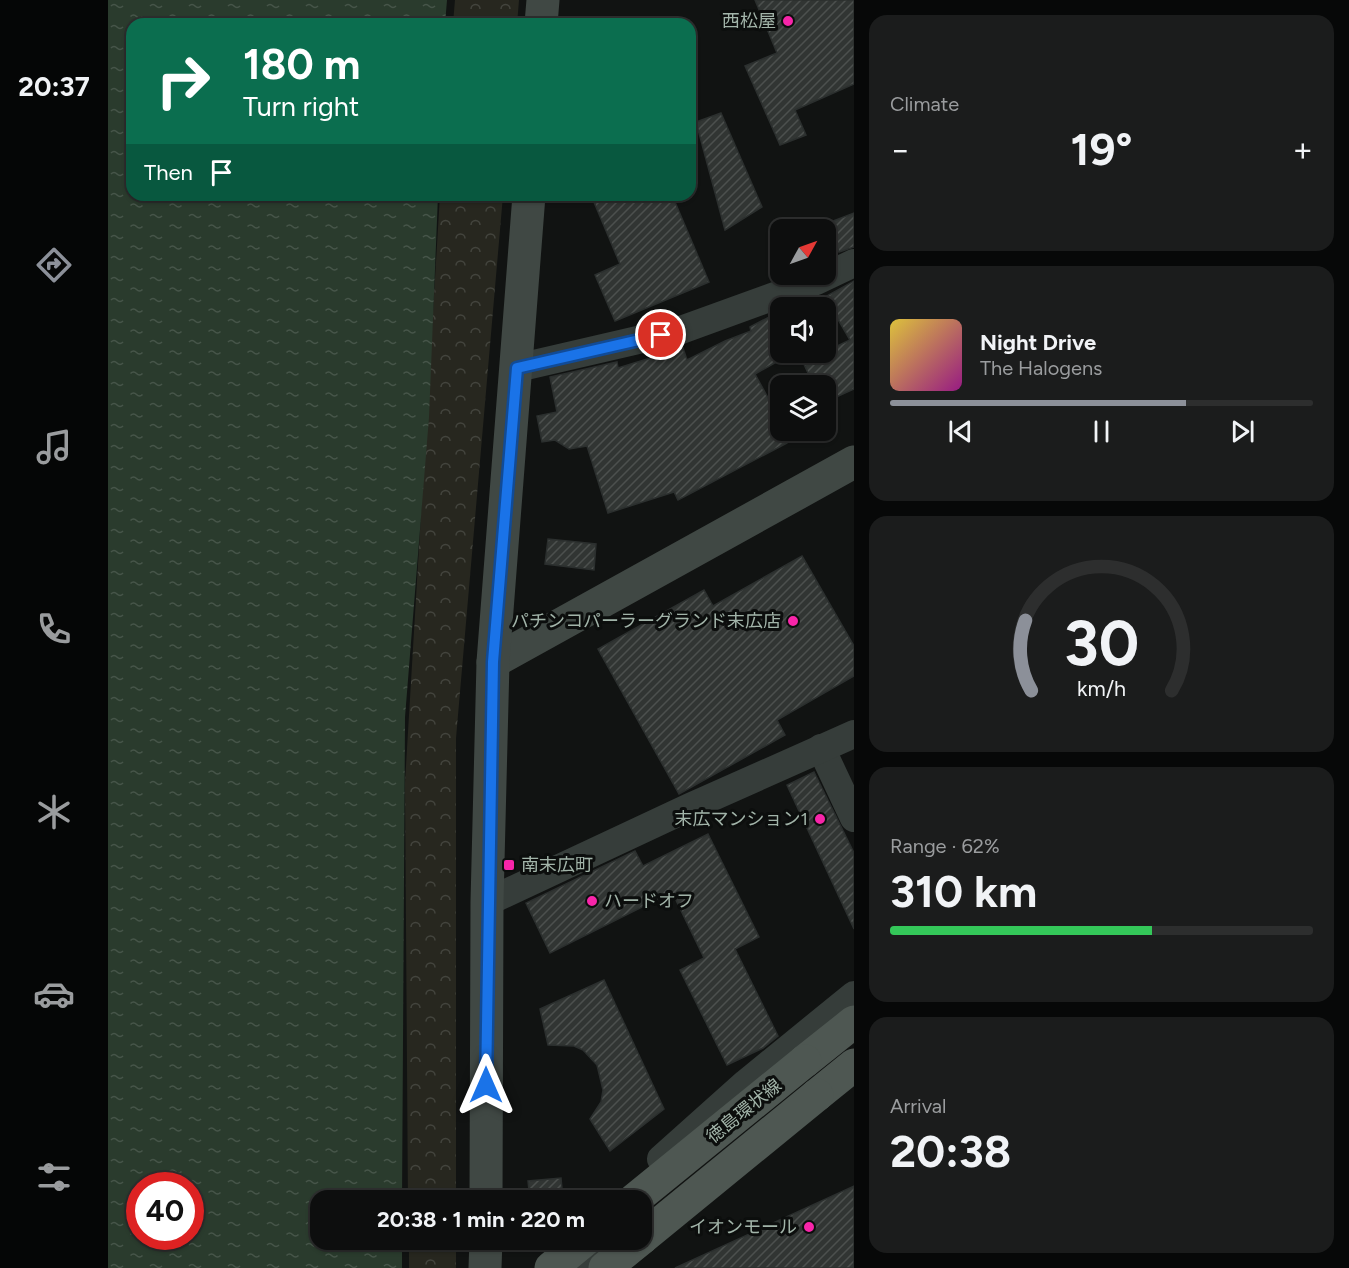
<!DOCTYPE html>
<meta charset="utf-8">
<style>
body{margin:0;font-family:Figtree,"Noto Sans JP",sans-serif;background:#1b1c1c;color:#f1f3f6;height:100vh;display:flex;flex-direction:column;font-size:22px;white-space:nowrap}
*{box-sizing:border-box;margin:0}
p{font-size:20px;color:#9a9c9e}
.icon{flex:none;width:33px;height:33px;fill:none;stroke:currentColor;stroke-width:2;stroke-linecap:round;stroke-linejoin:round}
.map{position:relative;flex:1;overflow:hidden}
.details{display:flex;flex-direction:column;gap:15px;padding:15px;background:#070808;width:495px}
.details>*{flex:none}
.guide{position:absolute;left:18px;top:18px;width:570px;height:183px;border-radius:18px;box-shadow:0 2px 4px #0004,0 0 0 2px #2d2e2e;background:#0b6e4f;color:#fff;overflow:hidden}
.needle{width:39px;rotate:50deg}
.tools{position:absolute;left:662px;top:219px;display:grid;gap:12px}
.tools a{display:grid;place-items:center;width:66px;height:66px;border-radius:12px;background:#0d0e0e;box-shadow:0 2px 4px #0004,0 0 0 2px #2d2e2e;font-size:30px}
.speed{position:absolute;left:18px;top:1172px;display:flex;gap:12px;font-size:30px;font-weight:700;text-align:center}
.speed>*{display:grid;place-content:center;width:78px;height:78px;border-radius:50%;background:#0d0e0e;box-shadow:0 2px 4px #0004,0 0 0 2px #2d2e2e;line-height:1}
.speed .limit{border:9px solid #d22;background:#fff;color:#111}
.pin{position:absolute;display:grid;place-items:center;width:51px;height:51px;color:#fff;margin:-26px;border:3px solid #fff;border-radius:50%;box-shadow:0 2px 6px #0007}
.me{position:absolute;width:66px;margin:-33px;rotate:0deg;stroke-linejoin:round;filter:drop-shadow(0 0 4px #0008)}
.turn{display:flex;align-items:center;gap:21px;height:126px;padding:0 18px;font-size:27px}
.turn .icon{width:78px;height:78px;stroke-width:2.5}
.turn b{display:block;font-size:42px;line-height:51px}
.then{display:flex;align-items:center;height:57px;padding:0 18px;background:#0003;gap:12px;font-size:22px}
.big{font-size:45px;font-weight:700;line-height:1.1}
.details .widget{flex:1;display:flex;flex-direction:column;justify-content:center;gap:9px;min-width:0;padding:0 21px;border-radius:18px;background:#1b1c1c}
.details .dial{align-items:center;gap:0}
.dial svg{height:156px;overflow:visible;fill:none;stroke:#2d2e2e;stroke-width:7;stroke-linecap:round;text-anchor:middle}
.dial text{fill:#f1f3f6;stroke:none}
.song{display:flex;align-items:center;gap:18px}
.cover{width:72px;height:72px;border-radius:9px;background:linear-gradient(135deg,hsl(50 70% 55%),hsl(310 70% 35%))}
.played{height:6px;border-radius:3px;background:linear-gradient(90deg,#8c9099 70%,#2d2e2e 70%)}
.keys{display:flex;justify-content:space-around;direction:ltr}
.heat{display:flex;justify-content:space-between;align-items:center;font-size:33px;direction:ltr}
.charge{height:9px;border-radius:4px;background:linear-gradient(90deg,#34c759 62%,#2d2e2e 0)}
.trip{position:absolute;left:202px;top:1190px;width:342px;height:60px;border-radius:18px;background:#0d0e0e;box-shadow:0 2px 4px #0004,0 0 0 2px #2d2e2e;font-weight:700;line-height:60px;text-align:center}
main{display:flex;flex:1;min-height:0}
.menu{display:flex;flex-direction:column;width:108px;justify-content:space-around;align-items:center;background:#050606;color:#9a9c9e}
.menu .icon{width:42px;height:42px}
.menu .on{color:#8c9099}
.menu b{font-size:27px;color:#f1f3f6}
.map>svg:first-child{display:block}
.park{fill:url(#park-crowns)}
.water{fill:url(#water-ripples);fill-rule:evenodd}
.building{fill:url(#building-hatch);stroke:#2b2f2e;stroke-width:1.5}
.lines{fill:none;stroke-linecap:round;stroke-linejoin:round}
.street{stroke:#363d3a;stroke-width:28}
.secondary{stroke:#404844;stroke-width:33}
.primary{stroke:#4e5752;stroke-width:33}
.primary-bridge{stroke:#4e5752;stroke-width:33}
.route-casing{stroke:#114b97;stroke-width:15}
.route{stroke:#1a73e8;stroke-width:10}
.poi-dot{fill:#f725a9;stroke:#0c0e0d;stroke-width:2}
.labels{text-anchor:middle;stroke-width:6;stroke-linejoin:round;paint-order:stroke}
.poi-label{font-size:18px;fill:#a2b4a9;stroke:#0c0e0d;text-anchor:end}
.street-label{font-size:18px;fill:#a2b4a9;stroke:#0c0e0d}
</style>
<main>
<nav class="menu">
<b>20:37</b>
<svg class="icon on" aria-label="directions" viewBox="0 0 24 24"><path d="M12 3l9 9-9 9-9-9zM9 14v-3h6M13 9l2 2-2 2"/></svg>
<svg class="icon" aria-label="music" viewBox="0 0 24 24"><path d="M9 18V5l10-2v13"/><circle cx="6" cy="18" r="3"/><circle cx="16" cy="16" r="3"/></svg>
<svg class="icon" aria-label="phone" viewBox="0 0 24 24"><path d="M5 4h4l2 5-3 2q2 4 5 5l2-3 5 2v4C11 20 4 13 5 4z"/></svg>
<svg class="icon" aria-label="climate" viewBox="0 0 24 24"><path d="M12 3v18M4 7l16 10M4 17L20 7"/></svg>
<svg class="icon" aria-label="car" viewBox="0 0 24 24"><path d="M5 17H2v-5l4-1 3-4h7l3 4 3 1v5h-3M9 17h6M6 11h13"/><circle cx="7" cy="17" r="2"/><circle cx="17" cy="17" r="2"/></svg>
<svg class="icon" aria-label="filters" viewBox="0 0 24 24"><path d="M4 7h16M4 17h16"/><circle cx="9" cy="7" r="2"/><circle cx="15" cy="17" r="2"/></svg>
</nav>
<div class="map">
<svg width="746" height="1268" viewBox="0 0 746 1268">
<defs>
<pattern id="park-crowns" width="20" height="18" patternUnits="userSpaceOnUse" patternTransform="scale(1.5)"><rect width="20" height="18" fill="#27271f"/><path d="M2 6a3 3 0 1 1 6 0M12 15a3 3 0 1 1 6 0" fill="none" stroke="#43443d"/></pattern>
<pattern id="water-ripples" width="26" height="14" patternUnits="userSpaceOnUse" patternTransform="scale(1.5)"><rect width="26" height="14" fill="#2a3b2d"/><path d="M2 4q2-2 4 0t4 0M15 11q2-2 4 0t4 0" fill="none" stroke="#465549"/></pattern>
<pattern id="building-hatch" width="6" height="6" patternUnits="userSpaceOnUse" patternTransform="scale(1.5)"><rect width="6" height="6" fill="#313533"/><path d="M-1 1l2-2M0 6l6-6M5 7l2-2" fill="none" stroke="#4c504e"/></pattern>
</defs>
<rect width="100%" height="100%" fill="#111312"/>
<g class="park">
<polygon points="347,0 411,0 409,24 345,24"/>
<polygon points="332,195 395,195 348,738 348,1200 300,1200 297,783"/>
<rect x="301" y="1239" width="47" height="29"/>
</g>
<path class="water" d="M0,0H339L337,24H24V195H330L321,417L297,717L294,1200H213V1239H294V1268H0ZM32,1185H82V1236H32Z"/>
<g class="building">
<polygon points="647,0 746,0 746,84 687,110 698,135 672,145 637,66 669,53"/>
<polygon points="613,113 654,207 617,230 588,122"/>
<polygon points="483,195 564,195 601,282 507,321 487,275 512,264"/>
<polygon points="746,213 746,247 731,252 720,223"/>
<polygon points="746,281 746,389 717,402 717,386 706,386 695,362 742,340 717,297"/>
<polygon points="665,315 672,328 672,360 647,374 672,420 672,430 677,430 679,434 679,443 570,500 566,492 500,513 479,446 461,449 447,440 434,442 429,416 449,412 442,377 509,362 510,368 575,348 579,360 617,341 643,331 642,327"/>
<polygon points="440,539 488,544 486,570 437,564"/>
<polygon points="694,556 746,646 746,676 669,720 677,735 571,794 490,649 596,590 605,606"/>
<polygon points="706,772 746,853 746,929 679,785"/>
<polygon points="600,834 651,937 627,949 670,1036 655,1048 619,1065 572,970 596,958 564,892 442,953 418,903 527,851 535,866"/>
<polygon points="496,980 556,1109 502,1151 482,1119 493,1102 495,1090 489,1065 475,1050 466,1046 440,1045 432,1009"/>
<polygon points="453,1178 455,1200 422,1200 420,1181"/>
<polygon points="746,1186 746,1268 567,1268"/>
</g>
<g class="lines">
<g class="street">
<polyline points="409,368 573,330 708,281 746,263"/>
<polyline points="713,748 746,818"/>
<polyline points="379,902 582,807 746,734"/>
<polyline points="553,1159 638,1083 746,995"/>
<polyline points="473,1268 515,1244"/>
</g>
<g class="secondary">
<polyline points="433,24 435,0"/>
<polyline points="385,662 746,462"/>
<polyline points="378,1200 379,902 385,662 421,195"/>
<polyline points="377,1268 378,1239"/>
</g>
<g class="primary">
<polyline points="697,1061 746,1022"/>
<polyline points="709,1095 746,1065"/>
<polyline points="497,1268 533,1239"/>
</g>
<g class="primary-bridge">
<polyline points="526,1200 697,1061"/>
<polyline points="534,1238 709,1095"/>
<polyline points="443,1268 478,1239"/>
</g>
</g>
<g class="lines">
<g class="route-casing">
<polyline id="route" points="378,1085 385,662 409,368 553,335"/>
</g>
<use href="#route" class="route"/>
</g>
<g class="poi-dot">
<circle cx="680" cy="21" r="6"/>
<circle cx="685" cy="621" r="6"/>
<circle cx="712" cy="819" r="6"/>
<rect x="395" y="859" width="12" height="12" rx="3"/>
<circle cx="484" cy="901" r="6"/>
<circle cx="701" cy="1227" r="6"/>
</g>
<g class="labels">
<g class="poi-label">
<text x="668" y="27">西松屋</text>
<text x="673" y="627">パチンコパーラーグランド末広店</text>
<text x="700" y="825">末広マンション1</text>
<text x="413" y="871" text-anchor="start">南末広町</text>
<text x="496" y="907" text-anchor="start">ハードオフ</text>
<text x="689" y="1233">イオンモール</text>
</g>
<g class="street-label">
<text transform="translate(636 1111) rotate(-39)" y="6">徳島環状線</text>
</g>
</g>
</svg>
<div class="tools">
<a><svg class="needle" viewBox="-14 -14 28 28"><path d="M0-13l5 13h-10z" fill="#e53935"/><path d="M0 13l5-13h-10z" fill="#9a9c9e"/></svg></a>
<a><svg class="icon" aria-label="sound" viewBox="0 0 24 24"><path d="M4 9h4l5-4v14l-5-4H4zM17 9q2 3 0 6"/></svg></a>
<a><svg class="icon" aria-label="layers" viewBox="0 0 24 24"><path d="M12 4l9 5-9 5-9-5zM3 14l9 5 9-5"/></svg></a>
</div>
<div class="speed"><div class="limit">40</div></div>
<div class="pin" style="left:553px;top:335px;background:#d93025"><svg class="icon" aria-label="arrive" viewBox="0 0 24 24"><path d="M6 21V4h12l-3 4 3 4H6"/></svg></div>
<svg class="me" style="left:378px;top:1085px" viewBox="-20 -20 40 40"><path d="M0-17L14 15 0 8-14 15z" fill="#1a73e8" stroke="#fff" stroke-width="4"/></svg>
<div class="trip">20:38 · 1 min · 220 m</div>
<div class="guide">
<div class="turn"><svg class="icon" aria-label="right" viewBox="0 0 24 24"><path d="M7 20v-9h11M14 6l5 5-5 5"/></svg><div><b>180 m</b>Turn right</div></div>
<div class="then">Then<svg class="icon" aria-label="arrive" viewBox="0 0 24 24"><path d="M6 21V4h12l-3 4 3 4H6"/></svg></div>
</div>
</div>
<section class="details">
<div class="widget"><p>Climate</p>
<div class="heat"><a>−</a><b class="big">19°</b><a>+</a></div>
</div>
<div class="widget">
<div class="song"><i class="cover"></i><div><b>Night Drive</b><p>The Halogens</p></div></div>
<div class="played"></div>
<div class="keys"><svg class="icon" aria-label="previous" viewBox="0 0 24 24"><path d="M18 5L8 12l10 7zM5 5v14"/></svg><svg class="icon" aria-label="pause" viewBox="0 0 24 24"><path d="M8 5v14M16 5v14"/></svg><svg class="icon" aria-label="next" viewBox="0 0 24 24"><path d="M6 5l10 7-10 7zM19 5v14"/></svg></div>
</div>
<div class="widget dial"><svg viewBox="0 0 100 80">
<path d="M14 69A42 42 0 1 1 86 69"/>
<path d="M14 69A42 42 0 0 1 11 33" stroke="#8c9099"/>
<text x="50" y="56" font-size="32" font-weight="700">30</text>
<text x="50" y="72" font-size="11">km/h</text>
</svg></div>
<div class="widget"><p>Range · 62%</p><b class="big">310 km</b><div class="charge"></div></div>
<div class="widget"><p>Arrival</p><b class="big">20:38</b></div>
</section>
</main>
